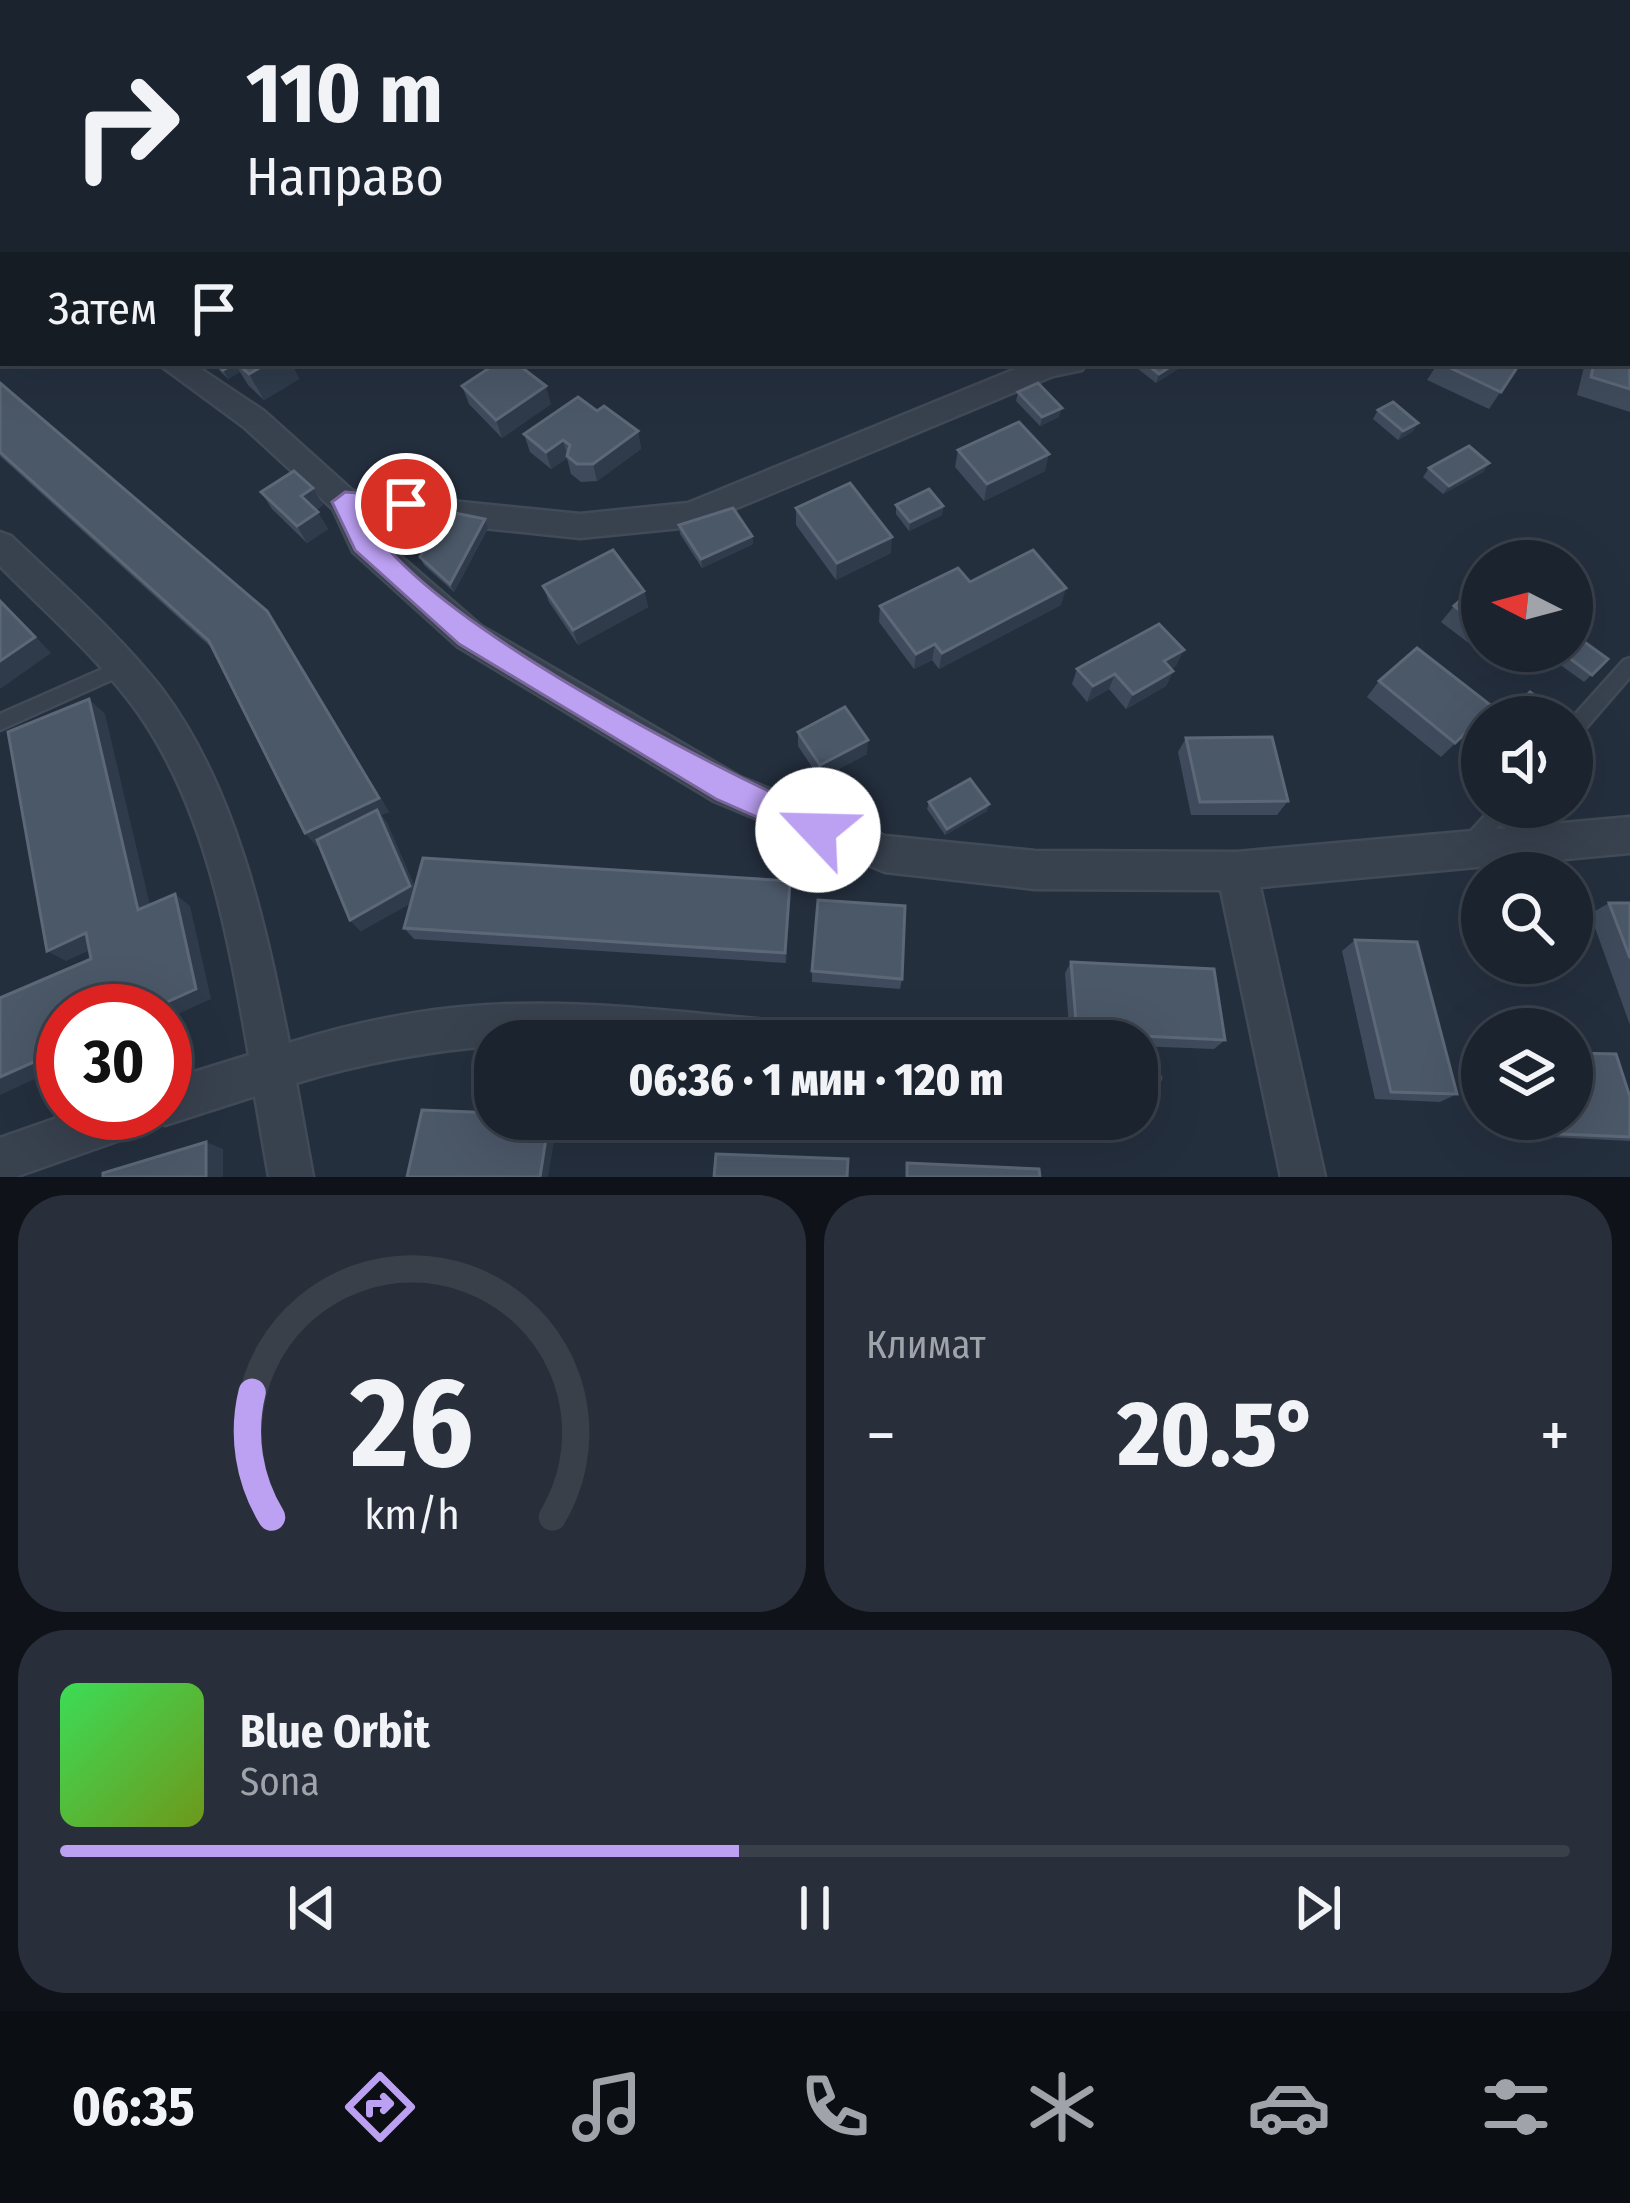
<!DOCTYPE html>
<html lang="ru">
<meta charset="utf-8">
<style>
body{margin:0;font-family:"Fira Sans Condensed",sans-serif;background:#282f3a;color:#f1f3f6;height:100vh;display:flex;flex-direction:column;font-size:45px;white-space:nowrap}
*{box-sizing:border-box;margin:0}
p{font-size:39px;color:#a0a4aa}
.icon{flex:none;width:66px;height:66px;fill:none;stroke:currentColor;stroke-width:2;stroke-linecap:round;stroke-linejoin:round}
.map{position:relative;height:1177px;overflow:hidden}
.side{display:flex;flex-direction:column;gap:18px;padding:18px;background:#0f1319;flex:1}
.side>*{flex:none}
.guide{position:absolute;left:0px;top:0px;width:1632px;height:366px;box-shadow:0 12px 48px #0002,0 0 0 3px #39404a;background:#1b232e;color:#f1f3f6;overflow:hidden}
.needle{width:78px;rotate:276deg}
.tools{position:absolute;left:1461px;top:540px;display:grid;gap:24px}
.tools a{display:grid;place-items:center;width:132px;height:132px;border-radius:50%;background:#1b232e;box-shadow:0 12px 48px #0002,0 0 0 3px #39404a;font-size:60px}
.speed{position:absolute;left:36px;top:984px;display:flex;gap:24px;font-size:60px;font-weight:700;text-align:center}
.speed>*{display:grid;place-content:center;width:156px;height:156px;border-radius:50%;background:#1b232e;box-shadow:0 12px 48px #0002,0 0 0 3px #39404a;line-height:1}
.speed .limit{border:18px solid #d22;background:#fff;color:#111}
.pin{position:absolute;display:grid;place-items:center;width:102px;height:102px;color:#fff;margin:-51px;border:6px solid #fff;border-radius:50%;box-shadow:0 3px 12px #0007}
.me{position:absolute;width:132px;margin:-66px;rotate:294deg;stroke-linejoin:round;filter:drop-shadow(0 0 9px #0008)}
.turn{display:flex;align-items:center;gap:42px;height:252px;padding:0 48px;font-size:54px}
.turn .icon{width:156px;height:156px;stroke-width:2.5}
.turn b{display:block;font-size:84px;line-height:102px}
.then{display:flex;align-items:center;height:114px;padding:0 48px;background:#0003;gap:24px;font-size:45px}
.big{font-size:90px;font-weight:800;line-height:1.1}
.side .tile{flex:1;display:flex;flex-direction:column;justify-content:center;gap:18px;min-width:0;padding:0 42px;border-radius:48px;background:#282f3a}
.side .dial{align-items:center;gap:0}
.dial svg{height:312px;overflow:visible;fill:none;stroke:#39404a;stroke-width:7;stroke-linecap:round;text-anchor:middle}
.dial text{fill:#f1f3f6;stroke:none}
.song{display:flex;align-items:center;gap:36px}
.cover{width:144px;height:144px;border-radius:18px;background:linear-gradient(135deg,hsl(130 70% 55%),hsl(80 70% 35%))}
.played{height:12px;border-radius:6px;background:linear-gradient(90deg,#bca0f2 45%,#39404a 45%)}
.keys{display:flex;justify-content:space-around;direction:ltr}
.heat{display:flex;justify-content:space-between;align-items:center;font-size:66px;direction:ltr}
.side .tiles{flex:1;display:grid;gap:18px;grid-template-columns:1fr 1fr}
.tile:last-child{grid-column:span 2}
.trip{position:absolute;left:474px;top:1020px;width:684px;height:120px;border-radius:48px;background:#1b232e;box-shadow:0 12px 48px #0002,0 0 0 3px #39404a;font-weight:800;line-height:120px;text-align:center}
.tab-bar{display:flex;height:192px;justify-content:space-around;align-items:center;background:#0b0e12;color:#a0a4aa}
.tab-bar .icon{width:84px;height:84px}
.tab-bar .selected{color:#bca0f2}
.tab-bar b{font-size:54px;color:#f1f3f6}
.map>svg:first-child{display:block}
.green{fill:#263c3f}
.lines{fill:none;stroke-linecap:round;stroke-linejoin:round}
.service-casing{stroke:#414a57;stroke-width:5}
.minor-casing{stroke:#414a57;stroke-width:5}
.service{fill:#38414e;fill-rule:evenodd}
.minor{fill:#38414e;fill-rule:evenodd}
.wall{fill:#3f4b5c}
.shaded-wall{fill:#2f3b4b}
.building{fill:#4b5868;stroke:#5c6777;stroke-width:3}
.route{fill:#bca0f2;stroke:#7a689d;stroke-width:3}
</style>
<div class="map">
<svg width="1630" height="1177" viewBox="0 0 1630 1177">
<rect width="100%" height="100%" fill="#242f3e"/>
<polygon class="green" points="1147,0 1630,0 1630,127 1629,3"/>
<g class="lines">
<g class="service-casing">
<g id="service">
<polygon points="1630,658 1630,677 1578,737 1572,739 1572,718 1624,660"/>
<polygon points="123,660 129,662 132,667 129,672 0,730 0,714"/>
<polygon points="1493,807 1514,807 1476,853 1469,856 1462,853 1459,847 1462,841"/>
</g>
</g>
<g class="minor-casing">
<g id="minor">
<polygon points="720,0 748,0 750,3 723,3"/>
<polygon points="0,259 3,260 3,278 0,277"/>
<rect x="1629" y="267" width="1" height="18"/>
<polygon points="157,363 192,363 264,411 353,491 580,514 688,503 1030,363 1086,363 1082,370 1053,376 691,527 580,538 367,516 376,535 481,626 740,777 885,836 1035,851 1237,852 1630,817 1630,853 1260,887 1325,1177 1281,1177 1221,890 1035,889 885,872 714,801 457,646 353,552 333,509 244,427"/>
<path d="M0,532L11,536C62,585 117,632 161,688C236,787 265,923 289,1043C468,987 583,1002 765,1020L780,1026L786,1041C610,1041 468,1031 296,1083L313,1177H269L255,1096L165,1125L153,1120L149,1128L134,1135L15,1177H0V1138L71,1113H165V1081L249,1055C229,940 207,812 139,714C100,659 47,614 0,566Z"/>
<polygon points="1137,1056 1154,1063 1160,1078 1154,1093 1139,1099"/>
</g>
</g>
<use href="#service" class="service"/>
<use href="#minor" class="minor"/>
</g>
<g class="wall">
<polygon points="1630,339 1630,412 1577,395 1585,363 1629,363"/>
<polygon points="215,363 291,363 299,379 264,400 248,385 240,372 228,379 220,371"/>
<polygon points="1133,363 1180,363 1178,369 1156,383 1133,365"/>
<polygon points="1438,363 1520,363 1489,409 1427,380"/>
<polygon points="0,383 278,627 389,812 381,815 387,823 415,888 790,881 786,963 414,939 404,928 411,903 361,931 350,920 319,845 317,846 305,833 213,649 0,456"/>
<polygon points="462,386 551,404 502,438 469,404"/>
<polygon points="1018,392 1059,417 1040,426 1016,401"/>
<polygon points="1378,410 1418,423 1412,432 1398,440 1373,419"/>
<polygon points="597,411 638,431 641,449 597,481 581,482 571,474 567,458 551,469 530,452 524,434"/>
<polygon points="958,450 1045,471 984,501 955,467"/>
<polygon points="1489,463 1483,472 1443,494 1423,477 1429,468"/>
<polygon points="261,492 323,505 316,510 328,529 307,543 272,509"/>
<polygon points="896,505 943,506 942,515 909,531 896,514"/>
<polygon points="796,508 891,553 836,580 796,525"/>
<polygon points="485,519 488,528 454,592 424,565 420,557"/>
<polygon points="679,525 752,536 753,544 702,568 680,534"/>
<polygon points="1482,581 1482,651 1487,651 1483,654 1441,622 1454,606"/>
<polygon points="970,582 1061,605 939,669 932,660 914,669 879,622 880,606"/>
<polygon points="543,586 644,591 648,607 578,645 549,602"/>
<polygon points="1554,651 1572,651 1608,659 1584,682 1548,656"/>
<polygon points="1176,666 1171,668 1173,671 1166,686 1126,709 1109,689 1087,702 1072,684 1077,669"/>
<polygon points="1379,681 1493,707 1441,757 1367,697"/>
<polygon points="798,732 867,754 820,779 798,746"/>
<polygon points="1186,738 1288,801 1277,815 1191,815 1178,752"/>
<polygon points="929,802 987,811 945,835 927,809"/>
<polygon points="1609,903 1630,903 1630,1025 1590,914"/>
<polygon points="1355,940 1457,1094 1440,1102 1375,1099 1342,951"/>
<polygon points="1071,962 1225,1040 1214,1049 1137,1046 1137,1041 1070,1041 1065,973"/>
<polygon points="812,971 902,979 900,989 812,982"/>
<polygon points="1630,1097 1630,1141 1550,1137 1544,1119 1572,1119"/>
</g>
<g class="shaded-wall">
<polygon points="70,0 98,0 100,3 63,3"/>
<polygon points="631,0 649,0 649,3 626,3"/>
<polygon points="235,363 240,372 228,379 223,370"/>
<polygon points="268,363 291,363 299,379 264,400 249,374"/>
<polygon points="1176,363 1180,363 1178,369 1156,383 1159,374"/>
<polygon points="546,386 551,404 502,438 496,420"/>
<polygon points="1062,408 1059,417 1040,426 1042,417"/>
<polygon points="1418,423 1412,432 1398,440 1403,431"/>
<polygon points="638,431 641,449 597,481 593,464"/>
<polygon points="563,440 568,458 551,469 546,452"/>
<polygon points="1049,454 1045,471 984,501 987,484"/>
<polygon points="1489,463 1483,472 1443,494 1449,486"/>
<polygon points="313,488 323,505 311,513 301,496"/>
<polygon points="943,506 942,515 909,531 910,522"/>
<polygon points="318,512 328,529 307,543 297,526"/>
<polygon points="485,519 488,528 454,592 450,584"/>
<polygon points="752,536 753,544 702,568 701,559"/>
<polygon points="892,537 891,553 836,580 837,563"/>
<polygon points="1066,588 1061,605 939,669 942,653"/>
<polygon points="644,591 648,607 578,645 573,630"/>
<polygon points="0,599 51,653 0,689"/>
<polygon points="267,611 389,812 381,815 387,823 420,898 361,931 350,920 380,816 317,846 305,833"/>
<polygon points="935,644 932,660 914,669 916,654"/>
<polygon points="1184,650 1176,666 1157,677 1164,661"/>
<polygon points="1173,671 1166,686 1126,709 1133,694"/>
<polygon points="1115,674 1109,689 1087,702 1093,686"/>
<polygon points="89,699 105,714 154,922 138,910"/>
<polygon points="868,740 867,754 820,779 820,765"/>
<polygon points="989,804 987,811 945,835 947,829"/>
<polygon points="790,881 791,893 786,963 785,953"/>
<polygon points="175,894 190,906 211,999 165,1020 165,1011 147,1011"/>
<polygon points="86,933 104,944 66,961 47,951"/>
<polygon points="63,1049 63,1066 0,1095 0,1077"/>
<polygon points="549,1119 554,1119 557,1123 548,1177 540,1177"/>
<polygon points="206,1142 223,1149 223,1177 206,1177"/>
</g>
<g class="building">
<polygon points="27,0 70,0 63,3 20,3"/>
<polygon points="591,0 631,0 626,3 598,3"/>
<polygon points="1629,339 1630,389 1591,377 1594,363 1629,363"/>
<polygon points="216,363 235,363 223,370"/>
<polygon points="237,363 268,363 249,374"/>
<polygon points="497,363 516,363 546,386 496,420 462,386"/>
<polygon points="1145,363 1176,363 1159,374"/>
<polygon points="1440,363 1520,363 1501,392"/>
<polygon points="0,383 267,611 379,798 305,833 209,641 0,452"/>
<polygon points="1038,383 1062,408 1042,417 1018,392"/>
<polygon points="578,397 597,411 604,406 638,431 593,464 577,464 567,456 570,445 563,440 546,452 524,434"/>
<polygon points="1393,402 1418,423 1403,431 1378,410"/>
<polygon points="1019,422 1049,454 987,484 958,450"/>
<polygon points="1469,446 1489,463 1449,486 1429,468"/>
<polygon points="294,471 313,488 301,496 318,512 297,526 261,492"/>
<polygon points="850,483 892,537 837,563 796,508"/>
<polygon points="929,489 943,506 910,522 896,505"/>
<polygon points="733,508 752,536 701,559 679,525"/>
<polygon points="445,511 485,519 450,584 420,557"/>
<polygon points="613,550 644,591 573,630 543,586"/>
<polygon points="1033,550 1066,588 942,653 935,644 916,654 880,606 958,568 970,582"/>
<polygon points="1482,581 1482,627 1454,606"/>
<polygon points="0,601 35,637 0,661"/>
<polygon points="1159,624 1184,650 1164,661 1173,671 1133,694 1115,674 1093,686 1077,669"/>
<polygon points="1572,633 1608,659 1592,675 1560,651 1572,651"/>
<polygon points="1417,648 1493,707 1455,743 1379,681"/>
<polygon points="1530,692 1562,717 1505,717"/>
<polygon points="89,699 138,910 175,894 196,989 147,1011 63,1011 63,1049 0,1077 0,998 91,959 86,933 47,951 8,732"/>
<polygon points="845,707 868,740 820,765 798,732"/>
<polygon points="1272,737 1288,801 1200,802 1186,738"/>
<polygon points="970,779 989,804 947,829 929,802"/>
<polygon points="377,810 410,886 350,920 317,840"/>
<polygon points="423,858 790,881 785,953 404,928"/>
<polygon points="818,900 905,906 902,979 812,971"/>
<polygon points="1609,903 1630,903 1630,958"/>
<polygon points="1355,940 1417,942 1457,1094 1391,1092"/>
<polygon points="1071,962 1214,969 1225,1040 1077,1033"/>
<polygon points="1572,1053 1616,1054 1630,1097 1630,1137 1560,1134 1555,1119 1572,1119"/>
<polygon points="422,1110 495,1113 495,1119 549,1119 540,1177 407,1177"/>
<polygon points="206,1142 206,1177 103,1177 103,1173"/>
<polygon points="716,1154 848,1159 847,1177 714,1177"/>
<polygon points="907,1163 1039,1169 1040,1177 907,1177"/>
</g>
<path class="route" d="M345,492L415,497V511L363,513C413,616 719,771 829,819L833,830L829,840L818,844L716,799L459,644L355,550L332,502Z"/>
</svg>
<div class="tools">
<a><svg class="needle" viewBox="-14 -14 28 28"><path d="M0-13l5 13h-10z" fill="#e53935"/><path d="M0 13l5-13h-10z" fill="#a0a4aa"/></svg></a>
<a><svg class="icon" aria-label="sound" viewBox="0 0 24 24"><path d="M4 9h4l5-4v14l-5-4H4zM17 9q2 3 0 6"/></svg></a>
<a><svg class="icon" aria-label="search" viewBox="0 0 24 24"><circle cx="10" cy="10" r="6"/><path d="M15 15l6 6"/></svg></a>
<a><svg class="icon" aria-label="layers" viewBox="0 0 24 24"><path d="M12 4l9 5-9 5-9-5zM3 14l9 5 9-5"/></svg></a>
</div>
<div class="speed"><div class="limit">30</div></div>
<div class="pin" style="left:406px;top:504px;background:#d93025"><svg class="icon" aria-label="arrive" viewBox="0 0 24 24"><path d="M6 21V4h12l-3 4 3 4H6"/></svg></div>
<svg class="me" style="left:818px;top:830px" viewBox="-20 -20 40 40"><circle r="19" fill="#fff"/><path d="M0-13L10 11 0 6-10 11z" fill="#bca0f2"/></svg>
<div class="trip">06:36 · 1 мин · 120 m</div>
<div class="guide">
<div class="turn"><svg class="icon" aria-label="right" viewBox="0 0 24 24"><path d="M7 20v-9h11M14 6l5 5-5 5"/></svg><div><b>110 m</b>Направо</div></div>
<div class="then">Затем<svg class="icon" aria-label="arrive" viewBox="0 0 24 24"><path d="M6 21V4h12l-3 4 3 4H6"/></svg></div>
</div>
</div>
<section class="side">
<div class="tiles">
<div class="tile dial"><svg viewBox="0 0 100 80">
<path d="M14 69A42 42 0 1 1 86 69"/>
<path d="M14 69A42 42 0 0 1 9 37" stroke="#bca0f2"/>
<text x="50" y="56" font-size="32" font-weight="700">26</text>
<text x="50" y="72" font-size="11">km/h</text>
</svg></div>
<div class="tile"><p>Климат</p>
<div class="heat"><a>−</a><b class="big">20.5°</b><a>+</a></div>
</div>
<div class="tile">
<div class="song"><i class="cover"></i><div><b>Blue Orbit</b><p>Sona</p></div></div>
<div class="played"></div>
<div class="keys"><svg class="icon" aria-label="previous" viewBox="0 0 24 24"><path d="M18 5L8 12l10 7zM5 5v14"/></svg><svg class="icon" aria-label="pause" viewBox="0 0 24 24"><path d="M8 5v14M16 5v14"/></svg><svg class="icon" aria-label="next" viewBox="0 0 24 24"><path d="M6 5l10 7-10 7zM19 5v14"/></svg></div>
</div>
</div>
</section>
<nav class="tab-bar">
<b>06:35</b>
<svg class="icon selected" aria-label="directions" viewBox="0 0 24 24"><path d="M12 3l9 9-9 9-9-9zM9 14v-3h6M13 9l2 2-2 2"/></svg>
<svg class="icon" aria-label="music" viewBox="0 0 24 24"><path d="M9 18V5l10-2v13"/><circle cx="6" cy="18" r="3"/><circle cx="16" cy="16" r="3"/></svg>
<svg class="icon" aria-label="phone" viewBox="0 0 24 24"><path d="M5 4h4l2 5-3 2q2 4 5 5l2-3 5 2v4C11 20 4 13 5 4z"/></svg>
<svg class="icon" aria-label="climate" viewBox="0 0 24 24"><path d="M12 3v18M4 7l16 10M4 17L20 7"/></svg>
<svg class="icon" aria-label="car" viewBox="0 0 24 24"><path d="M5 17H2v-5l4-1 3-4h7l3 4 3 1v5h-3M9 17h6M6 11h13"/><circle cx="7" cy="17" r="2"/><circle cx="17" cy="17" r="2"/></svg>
<svg class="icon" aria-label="filters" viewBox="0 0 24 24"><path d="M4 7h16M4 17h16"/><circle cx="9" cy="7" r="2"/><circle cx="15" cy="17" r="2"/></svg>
</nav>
